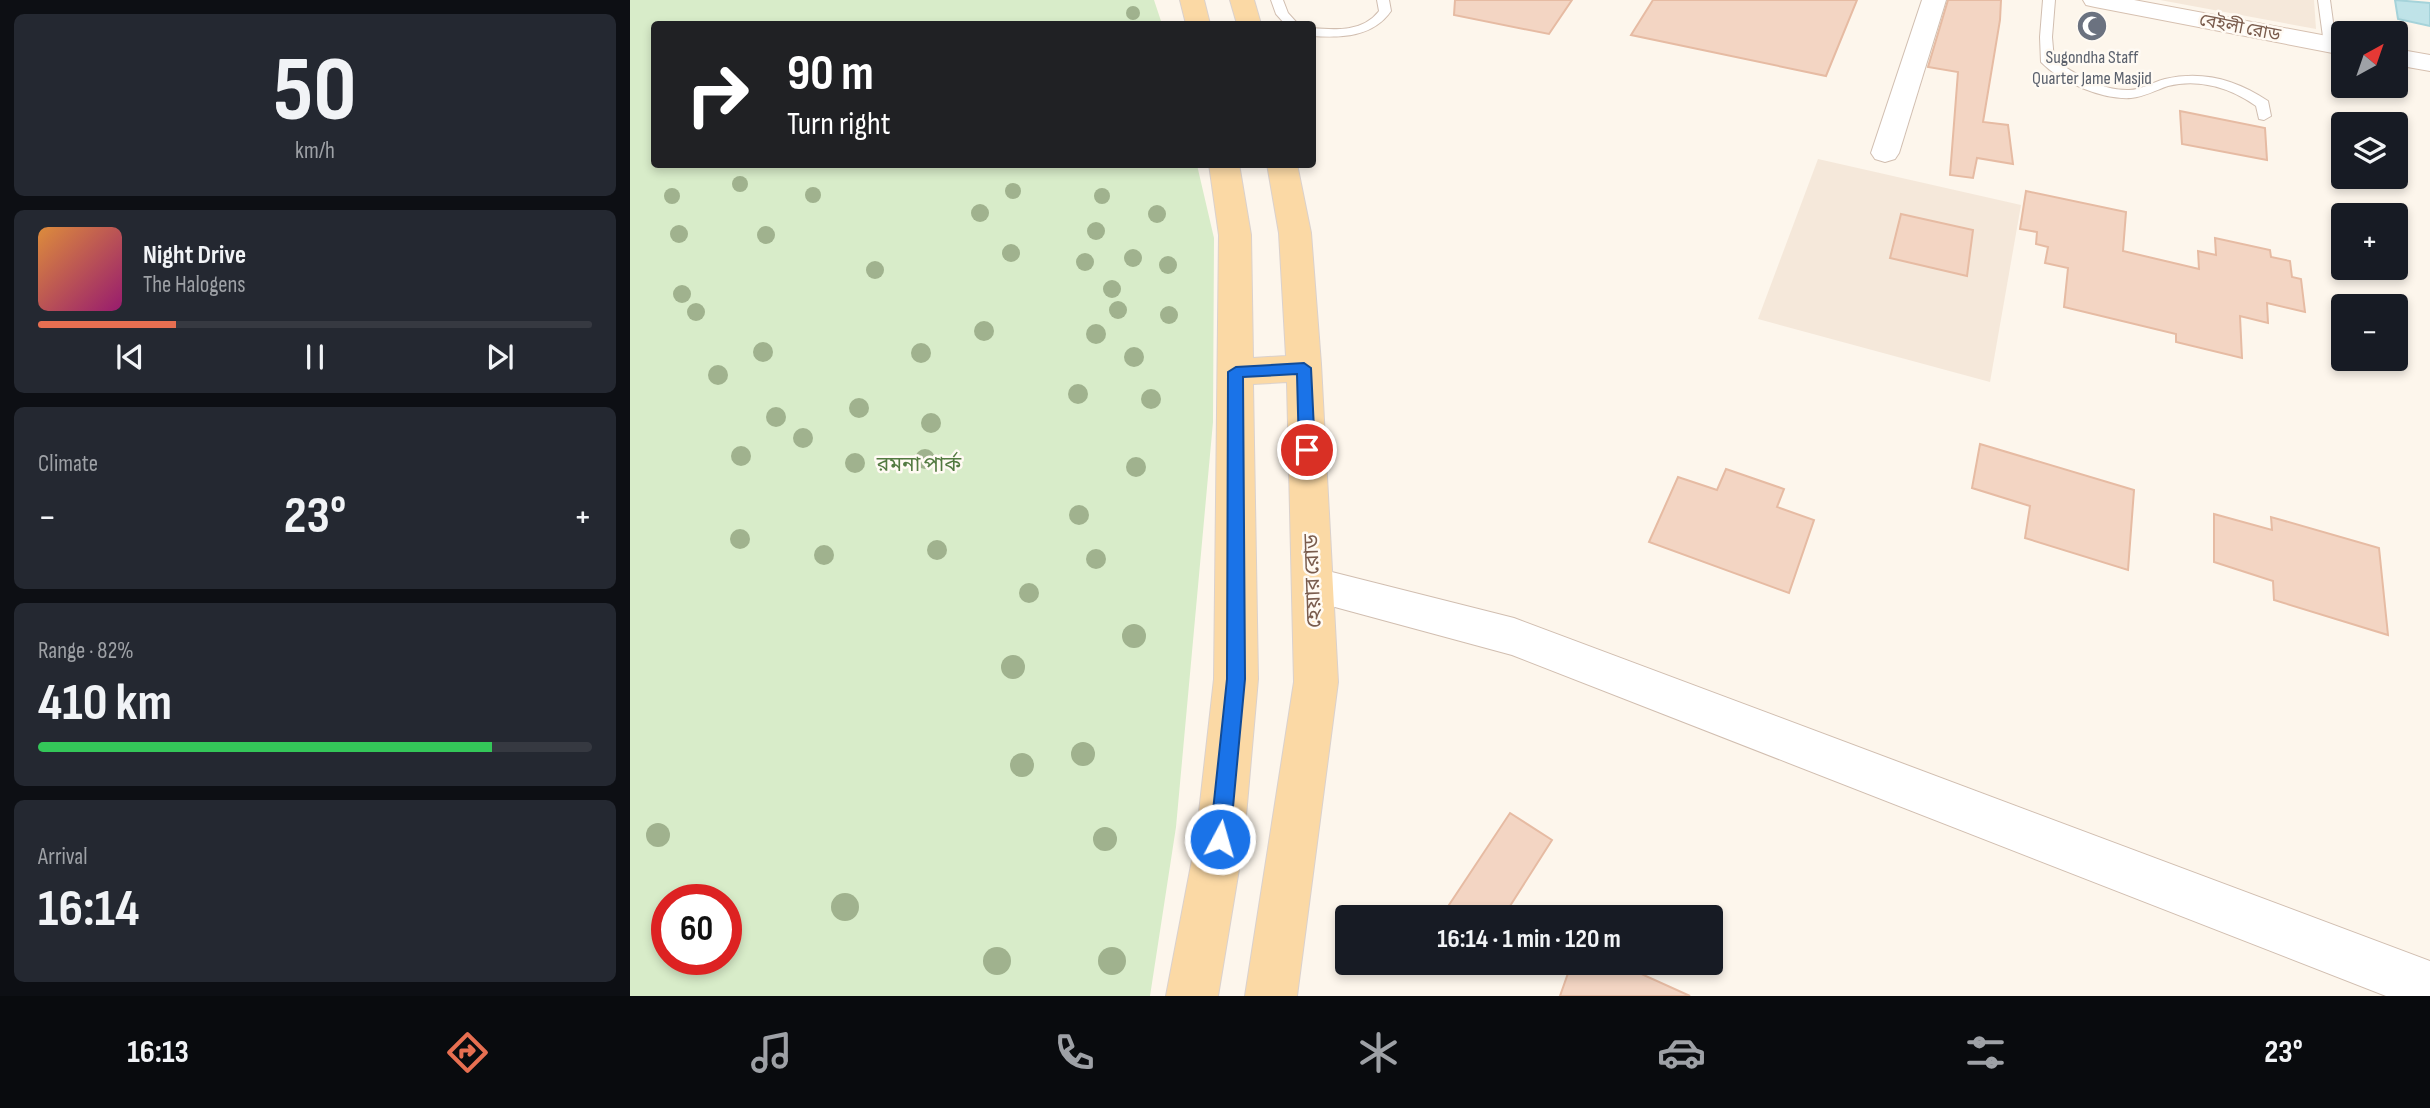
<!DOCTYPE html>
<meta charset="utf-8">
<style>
body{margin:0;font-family:"Sofia Sans Condensed","Noto Sans Bengali",sans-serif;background:#242831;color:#f1f3f6;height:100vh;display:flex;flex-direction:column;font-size:26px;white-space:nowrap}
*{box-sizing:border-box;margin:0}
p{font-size:23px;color:#9ea1a6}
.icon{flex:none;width:38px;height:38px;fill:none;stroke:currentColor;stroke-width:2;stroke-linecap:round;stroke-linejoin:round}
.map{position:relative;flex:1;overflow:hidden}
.sheet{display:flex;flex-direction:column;gap:14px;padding:14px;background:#0d0f14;width:630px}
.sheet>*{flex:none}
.guide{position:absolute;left:21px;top:21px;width:665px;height:147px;border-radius:7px;box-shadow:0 4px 10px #0003;background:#202124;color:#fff;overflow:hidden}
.needle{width:46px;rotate:40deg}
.tools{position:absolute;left:1701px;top:21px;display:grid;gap:14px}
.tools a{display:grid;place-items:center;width:77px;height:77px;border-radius:7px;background:#171b24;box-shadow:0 4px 10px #0003;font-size:35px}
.speed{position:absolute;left:21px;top:884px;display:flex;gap:14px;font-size:35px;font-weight:700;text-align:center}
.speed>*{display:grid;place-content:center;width:91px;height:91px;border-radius:50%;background:#171b24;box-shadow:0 4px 10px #0003;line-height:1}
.speed .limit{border:10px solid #d22;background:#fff;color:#111}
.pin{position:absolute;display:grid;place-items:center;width:60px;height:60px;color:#fff;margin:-30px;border:4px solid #fff;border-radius:50%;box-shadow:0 2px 7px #0007}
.me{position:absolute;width:77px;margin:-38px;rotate:6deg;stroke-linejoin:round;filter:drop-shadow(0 0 5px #0008)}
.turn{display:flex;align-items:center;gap:24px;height:147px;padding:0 21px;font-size:32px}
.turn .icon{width:91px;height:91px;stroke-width:2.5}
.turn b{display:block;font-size:49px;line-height:60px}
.big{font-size:52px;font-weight:700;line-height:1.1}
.sheet .widget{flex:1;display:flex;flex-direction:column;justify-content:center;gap:10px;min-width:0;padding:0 24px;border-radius:10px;background:#242831}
.sheet .dial{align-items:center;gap:0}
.dial b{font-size:91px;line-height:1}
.song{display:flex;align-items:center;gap:21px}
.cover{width:84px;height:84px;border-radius:10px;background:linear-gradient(135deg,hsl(30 70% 55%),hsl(320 70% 35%))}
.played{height:7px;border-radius:4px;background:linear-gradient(90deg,#e76f51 25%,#363941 25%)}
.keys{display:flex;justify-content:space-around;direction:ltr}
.heat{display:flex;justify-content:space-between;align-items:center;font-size:38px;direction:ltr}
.charge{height:10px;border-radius:5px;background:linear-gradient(90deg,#34c759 82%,#363941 0)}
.trip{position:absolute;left:705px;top:905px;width:388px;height:70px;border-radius:7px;background:#171b24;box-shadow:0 4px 10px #0003;font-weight:700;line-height:70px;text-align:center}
.tabs{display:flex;height:112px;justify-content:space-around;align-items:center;background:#090b0e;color:#9ea1a6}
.tabs .icon{width:49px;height:49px}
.tabs .current{color:#e76f51}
.tabs b{font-size:32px;color:#f1f3f6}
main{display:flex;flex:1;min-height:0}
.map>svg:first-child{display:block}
.residential{fill:#f5e8da}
.green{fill:#d8ecc9;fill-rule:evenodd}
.water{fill:#bfe3e8;stroke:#a5d3da;stroke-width:2}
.building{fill:#f3d5c3;stroke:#e6bba3;stroke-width:2}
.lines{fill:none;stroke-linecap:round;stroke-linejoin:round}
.service-casing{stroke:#d1beb0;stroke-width:2}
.minor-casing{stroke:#d1beb0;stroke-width:2}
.secondary-casing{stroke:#d6c0b0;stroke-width:2}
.primary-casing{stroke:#dad1cd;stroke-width:2}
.service{fill:#fff;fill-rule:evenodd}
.minor{fill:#fff;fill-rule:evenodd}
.secondary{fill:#fff;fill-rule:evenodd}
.primary{fill:#fbd9a5;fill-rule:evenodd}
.tree{fill:#a0b28e}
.route{fill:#1a73e8;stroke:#114b97;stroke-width:2}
.labels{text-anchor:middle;stroke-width:5;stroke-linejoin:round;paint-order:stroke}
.far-street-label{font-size:18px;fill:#7a5c4d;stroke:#fffaf3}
.far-worship-label{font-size:18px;fill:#5b616d;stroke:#fffaf3}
.park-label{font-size:21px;fill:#537a41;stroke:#fffaf3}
.street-label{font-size:21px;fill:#7a5c4d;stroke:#fffaf3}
</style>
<main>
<section class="sheet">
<div class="widget dial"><b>50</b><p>km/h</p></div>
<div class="widget">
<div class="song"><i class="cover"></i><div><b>Night Drive</b><p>The Halogens</p></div></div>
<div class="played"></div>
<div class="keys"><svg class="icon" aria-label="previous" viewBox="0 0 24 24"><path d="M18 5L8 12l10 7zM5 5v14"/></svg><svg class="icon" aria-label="pause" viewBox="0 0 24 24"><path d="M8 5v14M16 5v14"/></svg><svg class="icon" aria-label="next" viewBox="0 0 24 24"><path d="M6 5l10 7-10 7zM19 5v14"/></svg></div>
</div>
<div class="widget"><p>Climate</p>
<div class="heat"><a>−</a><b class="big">23°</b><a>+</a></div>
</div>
<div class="widget"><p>Range · 82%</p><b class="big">410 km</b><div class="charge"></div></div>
<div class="widget"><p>Arrival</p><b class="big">16:14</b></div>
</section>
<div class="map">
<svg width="1800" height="996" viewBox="0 0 1800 996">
<rect width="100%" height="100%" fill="#fdf6ec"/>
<g class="residential">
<polygon points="1530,0 1684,0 1686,29"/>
<polygon points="1188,159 1391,205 1360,382 1128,319"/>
</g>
<path class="green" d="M0,0H524L532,24H24V164L567,165L584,238L583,422L546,827L520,996H0ZM37,900H96V959H37Z"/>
<polygon class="water" points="1765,0 1800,3 1800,26 1768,19"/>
<g class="building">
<polygon points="825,0 942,0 919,34 824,15"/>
<polygon points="1023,0 1227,0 1196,76 1001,35"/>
<polygon points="1318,0 1371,0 1370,20 1353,122 1378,125 1383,164 1347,158 1343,178 1320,175 1328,72 1298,67"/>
<polygon points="1550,111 1635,128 1637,160 1552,144"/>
<polygon points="1396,191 1496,212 1493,251 1569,269 1568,251 1586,255 1585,238 1640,250 1641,257 1660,261 1662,277 1671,279 1675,312 1637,303 1638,323 1610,316 1612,358 1546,342 1546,334 1434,307 1438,268 1415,263 1418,247 1406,244 1407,232 1390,229"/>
<polygon points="1271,214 1343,230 1337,276 1260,258"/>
<polygon points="1350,444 1504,490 1498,570 1395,538 1400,506 1342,488"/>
<polygon points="1096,469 1154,489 1147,507 1184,520 1159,593 1019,542 1048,477 1087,490"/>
<polygon points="1584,514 1642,530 1641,517 1749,548 1758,635 1644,600 1643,581 1584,562"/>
<polygon points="880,813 922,840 873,917 811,917"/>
<polygon points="942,962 985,962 1060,996 930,996"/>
</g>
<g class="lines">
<g class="service-casing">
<g id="service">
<polygon points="641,0 653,0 658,13 668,24 655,24 646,14"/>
<path d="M747,0H759L761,11C743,37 712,38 682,36V28C706,30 733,32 749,11Z"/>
<path d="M1413,0H1425L1422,37L1424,60C1446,74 1472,91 1499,90C1511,90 1523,82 1535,79C1572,70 1607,80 1638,101L1641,116L1634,120L1629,119L1626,106C1601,88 1569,78 1538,86C1526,90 1514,97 1501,98C1473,100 1430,82 1411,62L1410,37Z"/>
<polygon points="1688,0 1700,0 1706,44 1705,47 1700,48 1694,44"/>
</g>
</g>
<g class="minor-casing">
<g id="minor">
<polygon points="1292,0 1316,0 1269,153 1265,159 1255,162 1245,159 1241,153"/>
<polygon points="682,567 884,618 1800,961 1800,996 1756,996 882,655 668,597 662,585 668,573"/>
</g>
</g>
<g class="secondary-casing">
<g id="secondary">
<polygon points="1453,0 1504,0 1713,39 1713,55 1465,7 1456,5"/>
<polygon points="1766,49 1800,55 1800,71 1766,65"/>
</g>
</g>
<g class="primary-casing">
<g id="primary">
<polygon points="550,0 574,0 580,24 556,24"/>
<polygon points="600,0 624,0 631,24 607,24"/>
<polygon points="579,164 609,164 621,235 623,358 656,356 649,233 637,164 667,164 681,233 691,364 708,682 667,996 615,996 664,682 657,382 623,384 628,679 614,839 588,996 536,996 566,839 584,679 589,235"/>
</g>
</g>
<use href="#service" class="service"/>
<use href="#minor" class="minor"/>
<use href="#secondary" class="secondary"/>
<use href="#primary" class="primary"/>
</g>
<g class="tree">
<circle cx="503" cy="13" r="7"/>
<circle cx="110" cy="184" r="8"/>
<circle cx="383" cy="191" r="8"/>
<circle cx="183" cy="195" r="8"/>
<circle cx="42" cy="196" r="8"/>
<circle cx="472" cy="196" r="8"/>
<circle cx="350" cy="213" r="9"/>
<circle cx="527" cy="214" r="9"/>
<circle cx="466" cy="231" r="9"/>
<circle cx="49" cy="234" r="9"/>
<circle cx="136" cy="235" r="9"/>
<circle cx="381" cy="253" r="9"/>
<circle cx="503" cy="258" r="9"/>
<circle cx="455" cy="262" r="9"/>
<circle cx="538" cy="265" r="9"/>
<circle cx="245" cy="270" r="9"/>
<circle cx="482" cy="289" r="9"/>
<circle cx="52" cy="294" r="9"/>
<circle cx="488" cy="310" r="9"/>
<circle cx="66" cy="312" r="9"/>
<circle cx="539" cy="315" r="9"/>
<circle cx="354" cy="331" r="10"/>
<circle cx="466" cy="334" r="10"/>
<circle cx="133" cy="352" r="10"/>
<circle cx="291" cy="353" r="10"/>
<circle cx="504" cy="357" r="10"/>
<circle cx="88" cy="375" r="10"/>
<circle cx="448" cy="394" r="10"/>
<circle cx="521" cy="399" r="10"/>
<circle cx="229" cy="408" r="10"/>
<circle cx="146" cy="417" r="10"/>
<circle cx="301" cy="423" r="10"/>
<circle cx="173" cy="438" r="10"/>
<circle cx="111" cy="456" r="10"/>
<circle cx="295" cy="459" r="10"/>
<circle cx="225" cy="463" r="10"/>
<circle cx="506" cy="467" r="10"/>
<circle cx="449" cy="515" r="10"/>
<circle cx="110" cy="539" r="10"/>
<circle cx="307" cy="550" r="10"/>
<circle cx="194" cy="555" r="10"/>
<circle cx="466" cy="559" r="10"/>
<circle cx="399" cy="593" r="10"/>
<circle cx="504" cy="636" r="12"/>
<circle cx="383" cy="667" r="12"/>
<circle cx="453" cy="754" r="12"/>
<circle cx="392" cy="765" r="12"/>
<circle cx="28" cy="835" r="12"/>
<circle cx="475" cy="839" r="12"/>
<circle cx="215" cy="907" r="14"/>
<circle cx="367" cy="961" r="14"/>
<circle cx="482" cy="961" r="14"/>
</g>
<polygon class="route" points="674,363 681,368 685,450 677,456 669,450 667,374 613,377 615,679 600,839 597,846 590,849 583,846 580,839 597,679 598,372 606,367"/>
<defs>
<g id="mosque-disc" transform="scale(1.575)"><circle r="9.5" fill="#6b7280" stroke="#fffaf3"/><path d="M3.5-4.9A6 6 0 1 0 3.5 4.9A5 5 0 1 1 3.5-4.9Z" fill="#fff"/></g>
</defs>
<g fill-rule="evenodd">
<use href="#mosque-disc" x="1462" y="26"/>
</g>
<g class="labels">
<g class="far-street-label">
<text transform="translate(1610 27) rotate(11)" y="6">বেইলী রোড</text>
</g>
<g class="far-worship-label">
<text x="1462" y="63">Sugondha Staff<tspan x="1462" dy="21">Quarter Jame Masjid</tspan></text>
</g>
<g class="park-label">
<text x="289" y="471">রমনা পার্ক</text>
</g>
<g class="street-label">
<text transform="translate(682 581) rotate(-92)" y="7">হেয়ার রোড</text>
</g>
</g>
</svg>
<div class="tools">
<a><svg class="needle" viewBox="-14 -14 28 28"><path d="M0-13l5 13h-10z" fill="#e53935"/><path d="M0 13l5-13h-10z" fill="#9ea1a6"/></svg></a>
<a><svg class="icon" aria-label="layers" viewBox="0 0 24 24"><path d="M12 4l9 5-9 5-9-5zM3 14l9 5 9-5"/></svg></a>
<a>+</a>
<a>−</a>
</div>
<div class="speed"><div class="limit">60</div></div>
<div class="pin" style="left:677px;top:450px;background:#d93025"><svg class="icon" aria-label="arrive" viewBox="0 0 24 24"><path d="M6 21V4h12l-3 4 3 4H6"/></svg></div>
<svg class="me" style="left:590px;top:839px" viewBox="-20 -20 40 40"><circle r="17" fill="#1a73e8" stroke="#fff" stroke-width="3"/><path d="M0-11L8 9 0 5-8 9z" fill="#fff"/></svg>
<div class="trip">16:14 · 1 min · 120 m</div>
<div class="guide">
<div class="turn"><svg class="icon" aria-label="right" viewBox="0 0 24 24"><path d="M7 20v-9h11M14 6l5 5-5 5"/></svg><div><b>90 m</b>Turn right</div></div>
</div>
</div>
</main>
<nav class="tabs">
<b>16:13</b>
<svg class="icon current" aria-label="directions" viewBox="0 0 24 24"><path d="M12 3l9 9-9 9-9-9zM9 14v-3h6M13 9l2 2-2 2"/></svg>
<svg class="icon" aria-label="music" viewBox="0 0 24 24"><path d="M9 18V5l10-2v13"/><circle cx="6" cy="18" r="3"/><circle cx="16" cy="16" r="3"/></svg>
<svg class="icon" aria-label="phone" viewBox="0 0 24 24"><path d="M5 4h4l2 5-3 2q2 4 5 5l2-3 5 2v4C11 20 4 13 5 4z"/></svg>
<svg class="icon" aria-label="climate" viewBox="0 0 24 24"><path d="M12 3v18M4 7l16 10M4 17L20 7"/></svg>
<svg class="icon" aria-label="car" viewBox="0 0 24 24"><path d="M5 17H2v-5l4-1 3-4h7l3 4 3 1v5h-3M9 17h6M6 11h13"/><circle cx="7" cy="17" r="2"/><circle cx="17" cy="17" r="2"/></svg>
<svg class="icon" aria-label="filters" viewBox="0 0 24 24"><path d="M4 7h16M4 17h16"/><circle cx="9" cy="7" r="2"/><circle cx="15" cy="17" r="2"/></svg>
<b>23°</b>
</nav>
